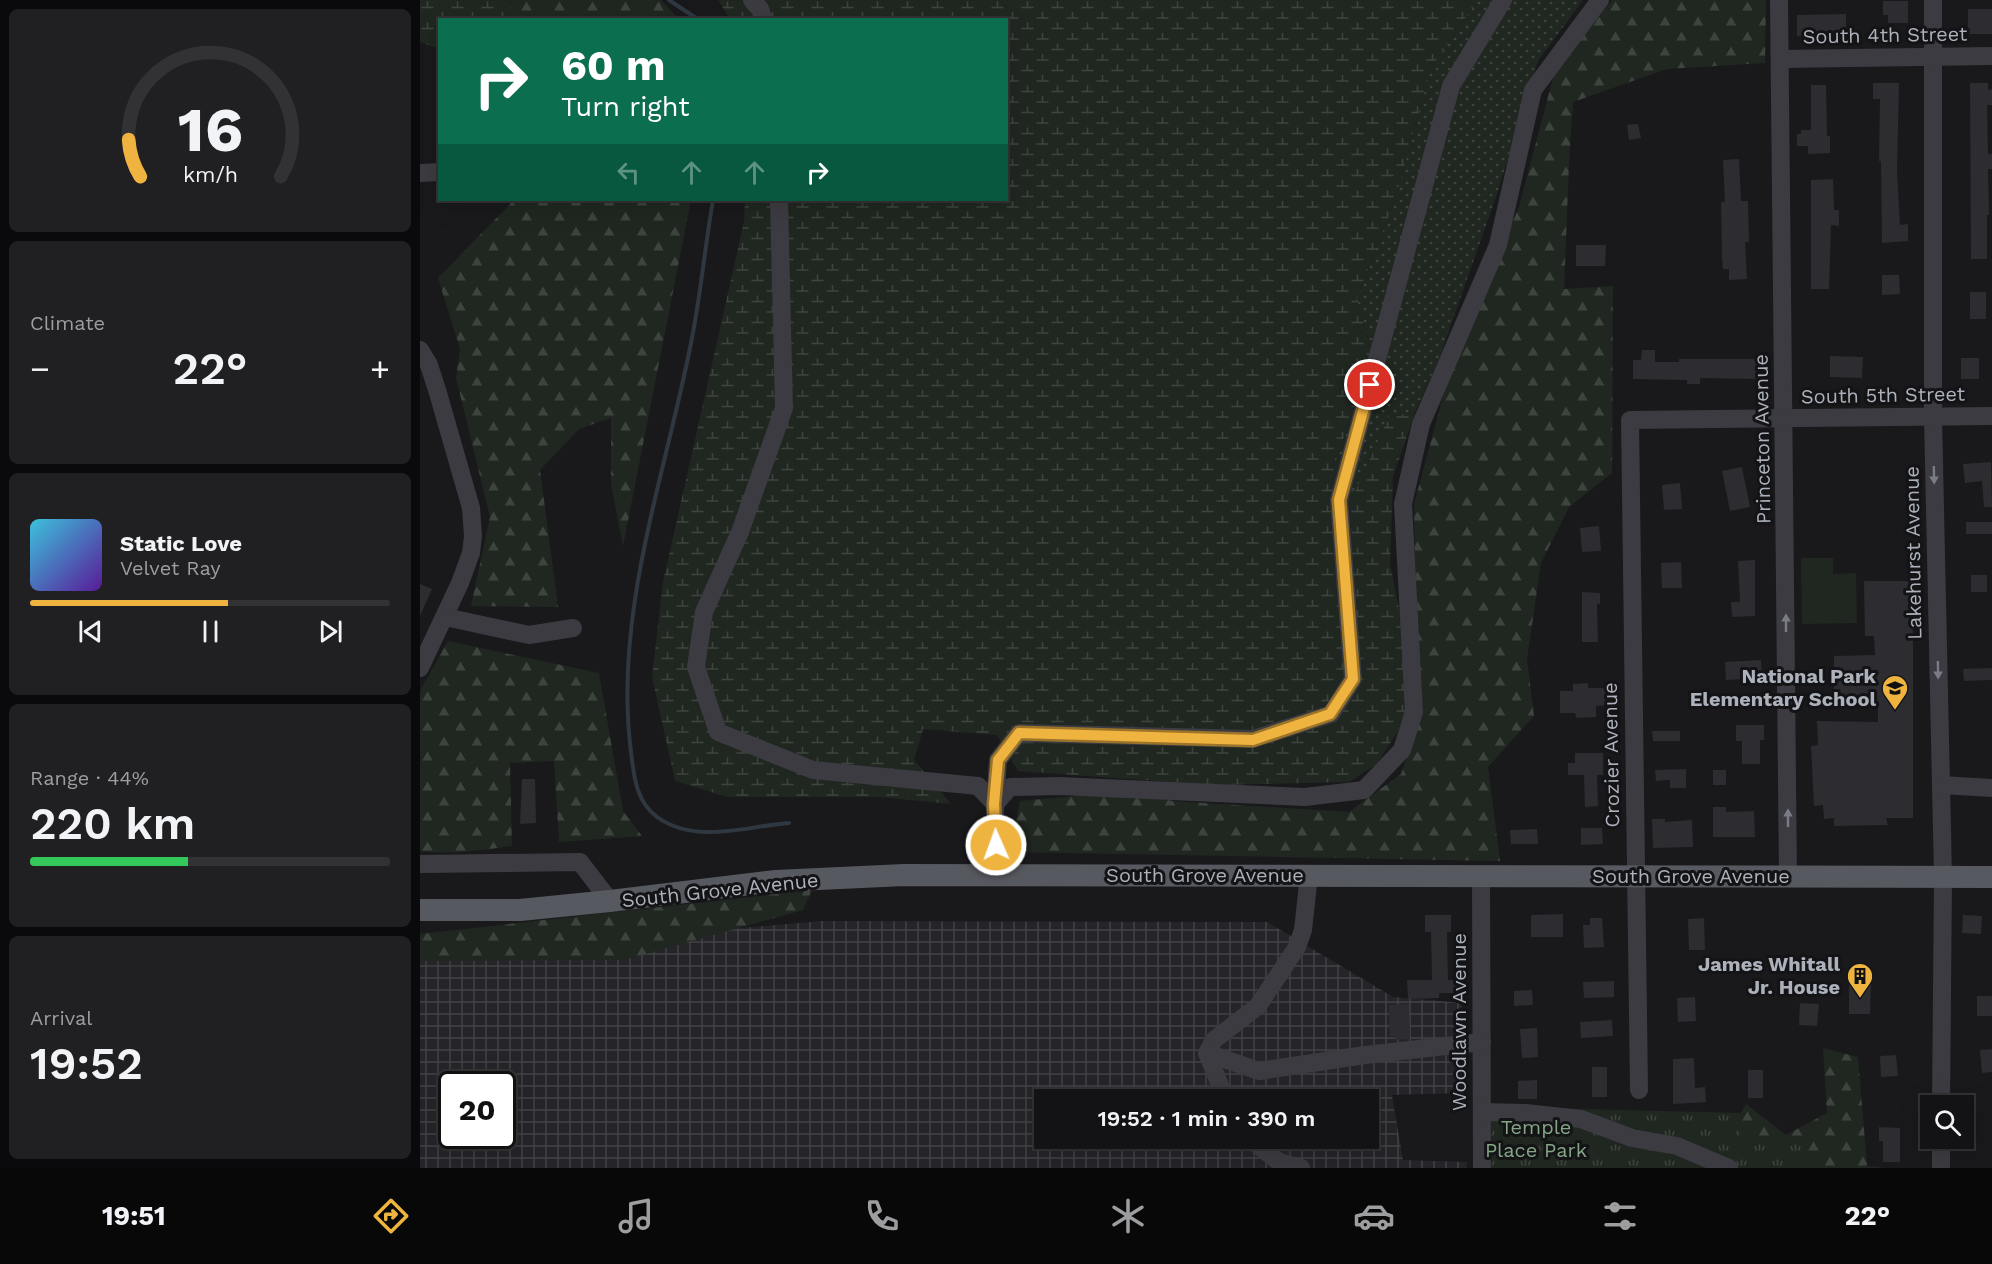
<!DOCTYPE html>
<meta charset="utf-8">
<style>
body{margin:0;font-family:"Work Sans",sans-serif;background:#202022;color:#f1f3f6;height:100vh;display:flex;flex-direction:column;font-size:22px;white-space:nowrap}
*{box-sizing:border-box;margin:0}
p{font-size:20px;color:#9d9ea0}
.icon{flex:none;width:33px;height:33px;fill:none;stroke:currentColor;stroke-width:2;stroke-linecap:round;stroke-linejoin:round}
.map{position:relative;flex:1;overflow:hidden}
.drawer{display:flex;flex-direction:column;gap:9px;padding:9px;background:#0a0a0c;width:420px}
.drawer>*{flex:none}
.guide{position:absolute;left:18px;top:18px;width:570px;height:183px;border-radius:0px;box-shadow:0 6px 24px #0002,0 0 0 2px #323234;background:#0b6e4f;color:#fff;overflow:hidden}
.buttons{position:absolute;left:1500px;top:1095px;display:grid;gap:12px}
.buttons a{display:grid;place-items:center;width:54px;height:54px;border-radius:0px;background:#131315;box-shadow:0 6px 24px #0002,0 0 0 2px #323234;font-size:30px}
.speed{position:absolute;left:18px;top:1071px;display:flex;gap:12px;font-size:30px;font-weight:700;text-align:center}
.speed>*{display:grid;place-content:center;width:78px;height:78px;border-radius:50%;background:#131315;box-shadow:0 6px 24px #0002,0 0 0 2px #323234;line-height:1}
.speed .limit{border:3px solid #111;border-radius:9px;background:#fff;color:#111}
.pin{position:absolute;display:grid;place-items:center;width:51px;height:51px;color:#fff;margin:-26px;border:3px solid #fff;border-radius:50%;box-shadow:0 2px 6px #0007}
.me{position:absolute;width:66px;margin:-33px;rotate:358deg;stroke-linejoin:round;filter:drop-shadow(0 0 4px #0008)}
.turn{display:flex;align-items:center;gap:21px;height:126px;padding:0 24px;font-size:27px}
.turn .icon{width:78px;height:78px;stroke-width:2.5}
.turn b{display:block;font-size:42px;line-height:51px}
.lanes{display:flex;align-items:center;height:57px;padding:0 24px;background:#0003;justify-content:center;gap:30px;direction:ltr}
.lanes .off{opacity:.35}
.big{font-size:45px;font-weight:600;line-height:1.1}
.drawer .tile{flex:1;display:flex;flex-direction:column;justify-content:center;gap:9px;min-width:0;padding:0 21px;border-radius:9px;background:#202022}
.drawer .dial{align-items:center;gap:0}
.dial svg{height:156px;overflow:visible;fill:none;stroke:#323234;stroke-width:7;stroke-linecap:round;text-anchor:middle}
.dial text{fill:#f1f3f6;stroke:none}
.song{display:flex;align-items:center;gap:18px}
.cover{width:72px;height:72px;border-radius:9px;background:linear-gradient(135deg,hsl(190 70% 55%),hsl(270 70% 35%))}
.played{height:6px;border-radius:3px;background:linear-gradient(90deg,#efb33f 55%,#323234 55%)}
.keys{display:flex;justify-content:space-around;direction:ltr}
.heat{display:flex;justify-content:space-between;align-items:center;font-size:33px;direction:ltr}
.charge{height:9px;border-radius:4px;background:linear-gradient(90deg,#34c759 44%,#323234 0)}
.trip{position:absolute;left:614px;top:1089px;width:345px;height:60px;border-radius:0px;background:#131315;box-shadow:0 6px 24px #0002,0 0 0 2px #323234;font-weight:600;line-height:60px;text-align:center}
.dock{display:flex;height:96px;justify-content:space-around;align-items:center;background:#080808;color:#9d9ea0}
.dock .icon{width:42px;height:42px}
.dock .selected{color:#efb33f}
.dock b{font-size:27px;color:#f1f3f6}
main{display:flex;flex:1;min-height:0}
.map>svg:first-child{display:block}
.industrial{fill:url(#industrial-grid);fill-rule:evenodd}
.grass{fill:url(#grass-dots)}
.forest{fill:url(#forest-firs)}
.wetland{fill:url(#wetland-marsh)}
.park{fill:url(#park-tufts)}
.pitch{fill:#1f2720}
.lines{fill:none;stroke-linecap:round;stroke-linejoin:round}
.stream{stroke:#2f3840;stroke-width:4}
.building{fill:#2d2c30}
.minor{stroke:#3b3b41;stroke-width:18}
.major{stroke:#575960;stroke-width:22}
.oneway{fill:#797c84}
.route-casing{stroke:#9b7429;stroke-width:15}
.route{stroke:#efb33f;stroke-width:10}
.labels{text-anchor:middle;stroke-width:6;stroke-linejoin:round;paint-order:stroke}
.street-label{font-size:20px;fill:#acb1bb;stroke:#141417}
.poi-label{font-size:20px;font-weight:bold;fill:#acb1bb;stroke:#141417;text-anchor:end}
.park-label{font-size:20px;fill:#84a586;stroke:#141417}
</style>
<main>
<section class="drawer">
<div class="tile dial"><svg viewBox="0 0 100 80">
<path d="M14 69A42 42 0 1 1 86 69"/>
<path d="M14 69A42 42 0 0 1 8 50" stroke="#efb33f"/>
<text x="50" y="56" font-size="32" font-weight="700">16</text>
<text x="50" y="72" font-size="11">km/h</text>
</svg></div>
<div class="tile"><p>Climate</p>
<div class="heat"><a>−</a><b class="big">22°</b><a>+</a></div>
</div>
<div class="tile">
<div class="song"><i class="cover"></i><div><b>Static Love</b><p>Velvet Ray</p></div></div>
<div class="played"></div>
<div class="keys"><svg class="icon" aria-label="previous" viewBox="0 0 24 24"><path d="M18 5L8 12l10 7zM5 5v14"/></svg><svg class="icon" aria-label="pause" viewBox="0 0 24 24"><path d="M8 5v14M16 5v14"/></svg><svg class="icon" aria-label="next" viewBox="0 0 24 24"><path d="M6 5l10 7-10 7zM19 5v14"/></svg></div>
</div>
<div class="tile"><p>Range · 44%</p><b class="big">220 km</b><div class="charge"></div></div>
<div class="tile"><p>Arrival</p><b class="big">19:52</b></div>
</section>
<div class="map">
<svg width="1572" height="1168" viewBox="0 0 1572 1168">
<defs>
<pattern id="industrial-grid" width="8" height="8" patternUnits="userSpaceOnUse" patternTransform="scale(1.5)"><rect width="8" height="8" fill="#252529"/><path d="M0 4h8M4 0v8" fill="none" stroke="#424246"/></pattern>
<pattern id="grass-dots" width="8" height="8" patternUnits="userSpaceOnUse" patternTransform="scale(1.5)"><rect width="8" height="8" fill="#1f2720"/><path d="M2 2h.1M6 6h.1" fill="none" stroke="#3d443e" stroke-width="1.8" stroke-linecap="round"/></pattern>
<pattern id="forest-firs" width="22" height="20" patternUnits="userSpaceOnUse" patternTransform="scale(1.5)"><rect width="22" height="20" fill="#1f2720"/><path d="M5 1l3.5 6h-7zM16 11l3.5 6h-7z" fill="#3d443e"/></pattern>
<pattern id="wetland-marsh" width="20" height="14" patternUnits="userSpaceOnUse" patternTransform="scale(1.5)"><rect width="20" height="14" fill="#1f2720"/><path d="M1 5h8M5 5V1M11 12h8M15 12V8" fill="none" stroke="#3d443e"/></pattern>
<pattern id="park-tufts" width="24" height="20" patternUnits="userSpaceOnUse" patternTransform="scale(1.5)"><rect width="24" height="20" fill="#1f2720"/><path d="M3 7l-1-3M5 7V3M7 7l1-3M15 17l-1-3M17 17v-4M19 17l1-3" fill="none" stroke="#3d443e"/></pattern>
</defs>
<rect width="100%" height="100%" fill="#19191c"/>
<path class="industrial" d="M401,921L847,922L973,997L1042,1003L1043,1093L972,1095L983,1160L1047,1162V1168H0V956ZM32,1084H82V1136H32ZM624,1100H948V1138H624Z"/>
<polygon class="grass" points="1058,0 1163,0 1118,61 1077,194 1020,356 995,413 969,416 935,493 912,466 954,367 937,298 976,197 1011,68"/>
<g class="forest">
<polygon points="90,0 241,0 259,19 95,19"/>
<polygon points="1192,0 1346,0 1345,63 1247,69 1153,102 1149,164 1144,289 1193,286 1192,473 1149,507 1121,563 1107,659 1114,716 1068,767 1080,861 590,852 600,801 700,792 753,801 929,812 981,774 1003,712 995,576 994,504 1030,371 1099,207 1134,74"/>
<polygon points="94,200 271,200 203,546 191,484 191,418 159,429 120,470 138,607 51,606 70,517 36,378 40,349 18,278"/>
<path d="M28,641L179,673L203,811L222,836L139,842L134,761L90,763L92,846C61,850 31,855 0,851V691Z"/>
<polygon points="392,890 383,910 204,960 0,961 0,934"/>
<polygon points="1403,1048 1438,1057 1447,1166 1465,1168 1096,1168 1321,1113 1326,1104 1366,1135 1407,1113"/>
</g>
<g class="wetland">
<polygon points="0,0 90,0 95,19 20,20 19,49 0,42"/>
<polygon points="298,0 1058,0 1011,68 976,197 937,298 954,366 912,466 935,492 969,416 995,413 973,477 970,564 987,648 987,716 957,764 929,782 793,785 598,771 577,735 503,729 494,760 531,804 460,797 307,797 255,781 232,677 243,582 324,222 325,200 586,200 586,20 310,19"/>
</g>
<polygon class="park" points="1118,1108 1322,1113 1320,1138 1386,1139 1387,1168 1071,1168 1071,1117"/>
<polygon class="pitch" points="1381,558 1413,558 1413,574 1436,573 1437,623 1382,624"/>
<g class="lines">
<g class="stream">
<polyline points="249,0 279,20"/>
<path d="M293,200C285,246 281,292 272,338C246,474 193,613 211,752C214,777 216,801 237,817C276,845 327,826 369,823"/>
</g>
</g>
<g class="building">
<polygon points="1463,1 1488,1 1488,23 1468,23 1468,15 1463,15"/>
<rect x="1548" y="9" width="24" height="25"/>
<polygon points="1426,14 1426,35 1377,36 1377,15"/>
<polygon points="1453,83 1479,83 1477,171 1480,225 1488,224 1488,241 1462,243 1461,161 1459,161 1460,99 1453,99"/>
<polygon points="1550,83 1568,83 1568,90 1572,89 1572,105 1567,105 1568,154 1572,154 1572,169 1568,169 1569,215 1567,215 1567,259 1551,259"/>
<polygon points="1391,85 1406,85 1407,136 1410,136 1410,153 1388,154 1388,146 1377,146 1377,134 1381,134 1381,130 1391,130"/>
<polygon points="1218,124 1221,138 1209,140 1207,125"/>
<polygon points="1319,159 1321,201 1328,201 1329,242 1325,242 1327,279 1309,280 1309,269 1303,269 1302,258 1301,202 1305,202 1303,160"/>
<polygon points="1413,179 1414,210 1419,210 1419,226 1411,225 1409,289 1391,289 1391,180"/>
<polygon points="1156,245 1186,245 1185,266 1156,266"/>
<polygon points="1462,275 1479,275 1480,294 1462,295"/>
<rect x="1550" y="292" width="16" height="27"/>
<polygon points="1222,350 1235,350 1235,362 1259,362 1259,359 1338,359 1338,379 1280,378 1280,384 1267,384 1267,380 1213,379 1213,360 1221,360"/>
<polygon points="1410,356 1443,357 1442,378 1410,377"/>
<rect x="1541" y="358" width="18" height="21"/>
<polygon points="1571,462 1572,507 1564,507 1562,481 1545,483 1543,464"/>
<polygon points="1322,467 1330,507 1310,511 1302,471"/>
<polygon points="1260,483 1262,509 1244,510 1242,485"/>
<rect x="1546" y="522" width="26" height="12"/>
<polygon points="1179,526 1181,551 1162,552 1160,528"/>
<polygon points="1335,560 1335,616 1312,617 1311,602 1320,602 1318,561"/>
<polygon points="1261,562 1262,588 1242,588 1241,563"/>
<rect x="1551" y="575" width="16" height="17"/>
<polygon points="1444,581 1493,581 1493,818 1466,818 1468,825 1414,826 1414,818 1404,819 1403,805 1394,806 1391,746 1398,745 1397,721 1458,722 1458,701 1414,701 1414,656 1455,655 1454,636 1445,636"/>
<polygon points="0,584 12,589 0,616"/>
<polygon points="1162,592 1180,593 1180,604 1177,604 1178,642 1162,642"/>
<polygon points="1341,660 1342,678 1306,680 1305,662"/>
<polygon points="1572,668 1572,680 1544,681 1543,669"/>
<polygon points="1168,683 1168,688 1187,688 1187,705 1176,706 1176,717 1156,718 1155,713 1140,713 1140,691 1153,691 1153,684"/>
<polygon points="1316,725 1344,725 1344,740 1340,740 1340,764 1322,764 1322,741 1316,741"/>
<polygon points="1232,731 1260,731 1260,741 1233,741"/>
<polygon points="1155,753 1183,753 1183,775 1177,775 1178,806 1165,807 1164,775 1148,775 1148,763 1155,763"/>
<polygon points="1266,769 1266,788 1250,788 1250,780 1236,781 1235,770"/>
<rect x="1293" y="770" width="13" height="15"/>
<polygon points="102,779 115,779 116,823 100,824"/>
<polygon points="1293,807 1306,807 1306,812 1334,811 1335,837 1293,837"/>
<polygon points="1232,819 1245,819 1245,822 1272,820 1273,847 1233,848"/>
<polygon points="1161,828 1182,828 1183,844 1161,845"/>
<polygon points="1117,829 1118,844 1091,844 1090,830"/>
<polygon points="1143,914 1143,937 1111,937 1111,915"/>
<polygon points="1005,915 1031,915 1031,932 1027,932 1028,980 1035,980 1035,993 1019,993 1019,998 988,999 987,980 1012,980 1011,932 1005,932"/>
<polygon points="1543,915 1562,916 1561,934 1542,933"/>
<polygon points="1170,918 1182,918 1184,947 1164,948 1163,925 1170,925"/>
<polygon points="1284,918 1285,950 1269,950 1268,919"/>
<polygon points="1194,981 1194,997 1164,998 1163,982"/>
<polygon points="1429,983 1451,984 1450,1014 1429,1014"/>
<polygon points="1112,990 1113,1005 1094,1006 1094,991"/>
<rect x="1557" y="996" width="15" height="20"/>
<polygon points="1275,997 1276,1021 1258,1022 1257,998"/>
<polygon points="1380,1003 1399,1004 1397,1026 1379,1025"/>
<polygon points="989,1004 990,1039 975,1040 975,1036 970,1036 969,1005"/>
<polygon points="1192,1020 1193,1036 1161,1038 1160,1022"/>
<polygon points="1117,1028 1118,1057 1102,1058 1100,1029"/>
<polygon points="1572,1049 1572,1072 1562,1073 1560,1050"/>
<polygon points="1476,1055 1478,1076 1461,1077 1460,1056"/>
<polygon points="1274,1058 1275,1088 1285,1087 1286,1102 1253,1104 1253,1059"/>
<rect x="1172" y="1067" width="15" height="30"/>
<rect x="1328" y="1070" width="15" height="28"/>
<polygon points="1117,1080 1117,1099 1098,1099 1098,1081"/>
<polygon points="1459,1127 1480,1128 1480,1162 1463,1162 1463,1141 1459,1141"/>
</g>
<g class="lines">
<g class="minor">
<polyline points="332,0 340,9 344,20"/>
<polyline points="1359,0 1368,877"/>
<polyline points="1513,0 1513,417 1523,877 1521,1106"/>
<polyline points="1360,59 1572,56"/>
<polyline points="0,173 20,172"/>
<polyline points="359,200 364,408 320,532 284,612 276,667 298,732 393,770 558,786 575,804"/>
<polyline points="0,350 9,365 18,393 51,508 53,536 51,553 40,583 0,668"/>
<polyline points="25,617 109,635 153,628"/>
<polyline points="1521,785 1572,788"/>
<polyline points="575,804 578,760 599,733 833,739 911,714 933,679 919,500 1031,86 1083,0"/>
<polyline points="0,864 160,862 190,901"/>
<polyline points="580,875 575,845 575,804 590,787 639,786 885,797 944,790 982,750 994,712 983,504 1001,424 1078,245 1113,90 1180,0"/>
<polyline points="1061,876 1062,1168"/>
<polyline points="787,1053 839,1071 945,1055 1062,1042"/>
<polyline points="787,1053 794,1040 838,1006 877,947 883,930 889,875"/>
<polyline points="787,1053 806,1100"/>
<polyline points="1219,1090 1210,420 1572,416"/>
<polyline points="1062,1112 1105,1113 1161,1119 1212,1138 1257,1146 1309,1168"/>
<polyline points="829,1138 859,1162 881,1168"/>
<polyline points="1521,1168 1521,1138"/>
</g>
<polyline class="major" points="0,910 100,910 190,901 356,881 484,875 1572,877"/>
</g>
<defs><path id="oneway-solid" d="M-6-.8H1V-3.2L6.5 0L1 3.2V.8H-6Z" transform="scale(1.5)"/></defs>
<g class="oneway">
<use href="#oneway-solid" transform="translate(1514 475) rotate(89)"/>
<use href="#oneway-solid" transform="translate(1366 623) rotate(-90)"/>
<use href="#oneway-solid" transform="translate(1518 670) rotate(89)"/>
<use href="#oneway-solid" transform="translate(1368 818) rotate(-90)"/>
</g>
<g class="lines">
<g class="route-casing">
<polyline id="route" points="576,845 574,804 578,760 599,733 833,740 910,714 933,679 919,500 950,385"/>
</g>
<use href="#route" class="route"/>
</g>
<defs>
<g id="school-pin" transform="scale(1.35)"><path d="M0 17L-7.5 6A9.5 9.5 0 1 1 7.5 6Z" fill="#efb33f" stroke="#141417"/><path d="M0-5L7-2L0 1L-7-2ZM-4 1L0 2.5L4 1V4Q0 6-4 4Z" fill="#111"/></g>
<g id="building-pin" transform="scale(1.35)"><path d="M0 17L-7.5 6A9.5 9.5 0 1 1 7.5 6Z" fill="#efb33f" stroke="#141417"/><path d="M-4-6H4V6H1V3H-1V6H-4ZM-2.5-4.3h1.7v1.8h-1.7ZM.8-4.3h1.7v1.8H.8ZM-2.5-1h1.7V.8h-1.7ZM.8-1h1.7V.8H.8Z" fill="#111"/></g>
</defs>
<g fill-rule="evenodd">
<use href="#school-pin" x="1475" y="688"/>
<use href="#building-pin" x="1440" y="976"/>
</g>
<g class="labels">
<g class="street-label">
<text transform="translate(1465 35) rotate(-1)" y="7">South 4th Street</text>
<text transform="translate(1463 395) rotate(-1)" y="7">South 5th Street</text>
<text transform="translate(1342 439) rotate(-91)" y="7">Princeton Avenue</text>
<text transform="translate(1493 553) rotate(-91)" y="7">Lakehurst Avenue</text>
<text transform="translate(1191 755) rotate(-91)" y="7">Crozier Avenue</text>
<text x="785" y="882">South Grove Avenue</text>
<text x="1271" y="883">South Grove Avenue</text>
<text transform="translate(300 890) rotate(-6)" y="7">South Grove Avenue</text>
<text transform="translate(1039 1022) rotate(-90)" y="7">Woodlawn Avenue</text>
</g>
<g class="poi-label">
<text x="1456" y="683">National Park<tspan x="1456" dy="23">Elementary School</tspan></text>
<text x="1420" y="971">James Whitall<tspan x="1420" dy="23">Jr. House</tspan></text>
</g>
<g class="park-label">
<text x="1116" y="1134">Temple<tspan x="1116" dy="23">Place Park</tspan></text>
</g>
</g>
</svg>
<div class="buttons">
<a><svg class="icon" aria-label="search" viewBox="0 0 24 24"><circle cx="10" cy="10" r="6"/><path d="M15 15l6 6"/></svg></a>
</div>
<div class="speed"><div class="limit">20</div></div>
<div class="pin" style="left:950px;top:385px;background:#d93025"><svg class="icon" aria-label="arrive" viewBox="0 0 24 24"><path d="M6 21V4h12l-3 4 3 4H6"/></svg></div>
<svg class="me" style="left:576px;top:845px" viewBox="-20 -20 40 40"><circle r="17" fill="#efb33f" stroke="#fff" stroke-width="3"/><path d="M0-11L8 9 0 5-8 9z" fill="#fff"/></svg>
<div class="trip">19:52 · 1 min · 390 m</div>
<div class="guide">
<div class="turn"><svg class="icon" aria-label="right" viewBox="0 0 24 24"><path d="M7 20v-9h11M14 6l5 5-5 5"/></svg><div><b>60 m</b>Turn right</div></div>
<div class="lanes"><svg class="icon off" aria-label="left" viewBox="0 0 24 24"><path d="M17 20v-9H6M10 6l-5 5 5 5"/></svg><svg class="icon off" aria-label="ahead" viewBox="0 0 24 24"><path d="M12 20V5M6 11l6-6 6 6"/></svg><svg class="icon off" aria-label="ahead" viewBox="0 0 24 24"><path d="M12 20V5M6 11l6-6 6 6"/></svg><svg class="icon" aria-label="right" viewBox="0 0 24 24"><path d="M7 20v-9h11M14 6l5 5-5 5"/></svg></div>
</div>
</div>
</main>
<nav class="dock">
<b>19:51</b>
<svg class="icon selected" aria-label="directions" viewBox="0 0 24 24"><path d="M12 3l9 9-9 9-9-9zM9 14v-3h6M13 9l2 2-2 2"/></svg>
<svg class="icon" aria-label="music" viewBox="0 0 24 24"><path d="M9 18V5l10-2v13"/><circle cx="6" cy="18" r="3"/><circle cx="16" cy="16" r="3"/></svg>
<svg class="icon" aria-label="phone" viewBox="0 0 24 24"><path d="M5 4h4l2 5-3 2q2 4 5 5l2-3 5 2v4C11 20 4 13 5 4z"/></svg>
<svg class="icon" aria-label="climate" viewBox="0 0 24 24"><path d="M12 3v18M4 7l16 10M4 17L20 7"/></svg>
<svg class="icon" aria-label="car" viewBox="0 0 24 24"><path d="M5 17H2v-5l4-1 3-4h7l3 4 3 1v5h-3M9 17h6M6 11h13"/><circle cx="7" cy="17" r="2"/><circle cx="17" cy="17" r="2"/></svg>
<svg class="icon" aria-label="filters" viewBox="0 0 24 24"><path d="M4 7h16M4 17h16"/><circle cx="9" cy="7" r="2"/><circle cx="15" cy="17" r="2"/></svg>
<b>22°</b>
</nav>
